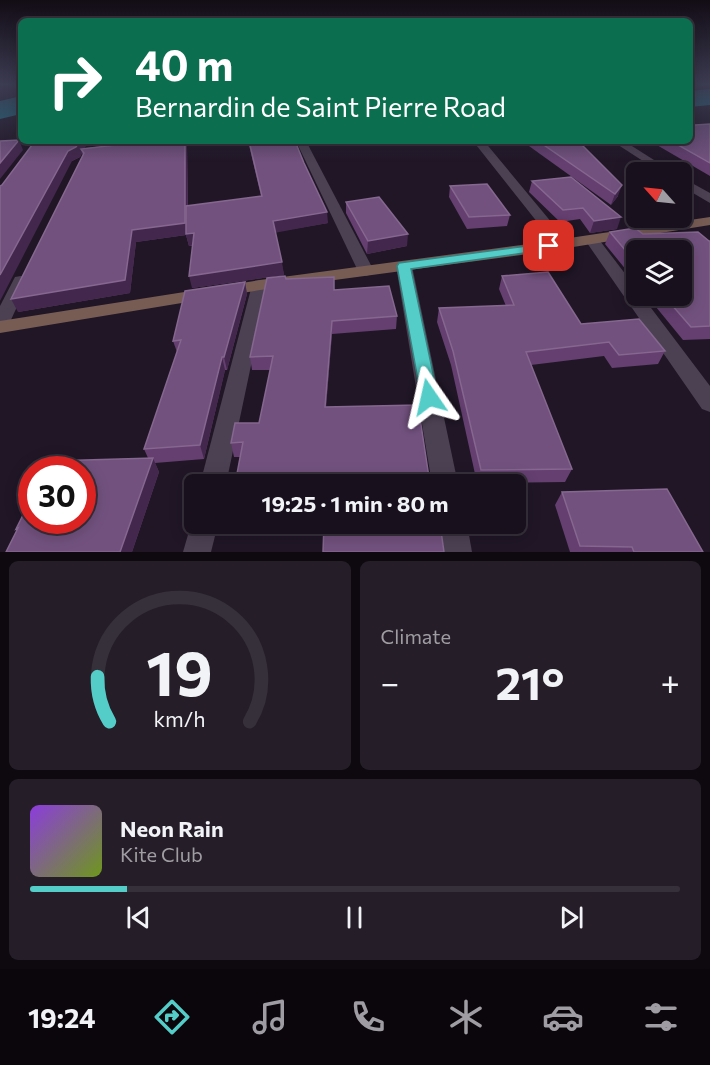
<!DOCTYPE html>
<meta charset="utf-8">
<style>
body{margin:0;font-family:Commissioner,sans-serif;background:#251e29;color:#f1f3f6;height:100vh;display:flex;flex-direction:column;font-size:22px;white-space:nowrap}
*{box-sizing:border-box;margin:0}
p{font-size:20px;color:#9f9da3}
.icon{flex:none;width:33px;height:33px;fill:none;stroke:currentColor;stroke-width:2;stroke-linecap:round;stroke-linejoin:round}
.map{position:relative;height:552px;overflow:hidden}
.drawer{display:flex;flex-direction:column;gap:9px;padding:9px;background:#0d090f;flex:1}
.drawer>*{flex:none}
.banner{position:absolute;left:18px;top:18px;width:675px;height:126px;border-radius:9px;box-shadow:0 3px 15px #0003,0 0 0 2px #36303b;background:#0b6e4f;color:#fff;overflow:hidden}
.needle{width:39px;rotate:297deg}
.controls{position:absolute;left:626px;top:162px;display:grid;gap:12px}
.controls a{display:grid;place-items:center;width:66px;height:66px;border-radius:9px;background:#18101c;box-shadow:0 3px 15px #0003,0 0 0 2px #36303b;font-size:30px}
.speed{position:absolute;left:18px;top:456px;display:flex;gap:12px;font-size:30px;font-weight:700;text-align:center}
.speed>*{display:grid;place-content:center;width:78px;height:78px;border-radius:50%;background:#18101c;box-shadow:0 3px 15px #0003,0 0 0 2px #36303b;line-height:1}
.speed .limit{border:9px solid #d22;background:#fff;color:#111}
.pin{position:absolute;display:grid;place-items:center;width:51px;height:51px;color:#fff;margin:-26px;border-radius:12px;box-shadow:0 3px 9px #0006}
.me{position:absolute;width:66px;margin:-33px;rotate:349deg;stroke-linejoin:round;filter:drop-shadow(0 0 4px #0008)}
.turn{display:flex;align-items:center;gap:21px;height:126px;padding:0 18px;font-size:27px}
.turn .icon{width:78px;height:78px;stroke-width:2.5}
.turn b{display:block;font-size:42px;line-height:51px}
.big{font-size:45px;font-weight:700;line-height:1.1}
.drawer .widget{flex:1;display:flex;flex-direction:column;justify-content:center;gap:9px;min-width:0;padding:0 21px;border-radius:9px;background:#251e29}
.drawer .dial{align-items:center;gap:0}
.dial svg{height:156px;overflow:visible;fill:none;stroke:#36303b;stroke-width:7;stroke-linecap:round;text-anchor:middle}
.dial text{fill:#f1f3f6;stroke:none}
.song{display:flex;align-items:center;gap:18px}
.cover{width:72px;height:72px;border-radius:9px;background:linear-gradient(135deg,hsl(270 70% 55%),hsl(80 70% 35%))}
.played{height:6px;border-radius:3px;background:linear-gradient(90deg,#54cdc8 15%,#36303b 15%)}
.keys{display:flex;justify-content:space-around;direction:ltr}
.heat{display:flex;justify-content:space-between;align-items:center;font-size:33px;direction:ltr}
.drawer .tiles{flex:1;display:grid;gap:9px;grid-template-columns:1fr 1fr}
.widget:last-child{grid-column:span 2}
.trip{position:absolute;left:184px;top:474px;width:342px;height:60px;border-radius:9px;background:#18101c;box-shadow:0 3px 15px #0003,0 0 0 2px #36303b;font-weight:700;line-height:60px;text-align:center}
.menu{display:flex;height:96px;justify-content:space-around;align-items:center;background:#0a060b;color:#9f9da3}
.menu .icon{width:42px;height:42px}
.menu .current{color:#54cdc8}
.menu b{font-size:27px;color:#f1f3f6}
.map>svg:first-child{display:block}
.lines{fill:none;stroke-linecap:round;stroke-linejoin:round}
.river{fill:#1f6b7e;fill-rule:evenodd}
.minor{fill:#4c4153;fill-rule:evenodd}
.secondary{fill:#775c54;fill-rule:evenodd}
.wall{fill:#643f70}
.shaded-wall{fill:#43274d}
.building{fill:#72517e;stroke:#85678f;stroke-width:1.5}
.route{fill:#54cdc8;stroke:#378582;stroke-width:1.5}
</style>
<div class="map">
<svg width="710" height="552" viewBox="0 0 710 552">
<rect width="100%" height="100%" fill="#201626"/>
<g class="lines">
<g class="river">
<polygon points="710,89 710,105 690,107 690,91"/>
<polygon points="21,96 21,114 0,119 0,101"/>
</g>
<g class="minor">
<polygon points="296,141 306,141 374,271 372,274 366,276 358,271"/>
<polygon points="473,141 484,141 567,241 570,244 567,247 557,247"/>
<polygon points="612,141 624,141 673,172 660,172"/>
<polygon points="681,177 710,193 710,203 681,186"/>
<polygon points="592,236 597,237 636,288 636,296 642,296 710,386 710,412 702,409 585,240"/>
<polygon points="404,261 412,266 458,484 432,484 396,266"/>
<polygon points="21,276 27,277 29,281 9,324 7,328 0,330 0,306 15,277"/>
<polygon points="260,280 266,281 268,285 226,484 200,484 252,285 254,281"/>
<polygon points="194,514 195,524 218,524 211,552 183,552"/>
<polygon points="439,524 467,524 472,552 444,552"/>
</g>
<polygon class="secondary" points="710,217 710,225 536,253 260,290 0,333 0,321 260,280 536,243"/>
</g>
<g class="wall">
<polygon points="710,124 710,176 650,141 690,141 695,125"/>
<polygon points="35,141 85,148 151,141 186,141 187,147 188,206 261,196 248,141 295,141 328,223 275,232 284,275 192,288 192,246 189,246 186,235 136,242 130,293 18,312 83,155 82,153 80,157 72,161 2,185"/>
<polygon points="522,141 578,141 618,196 611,205"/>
<polygon points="571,177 617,229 590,233 580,219 560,222 529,192 532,181"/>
<polygon points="450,186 510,215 507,226 467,229 449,197"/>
<polygon points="346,202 407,246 367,254 346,213"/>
<polygon points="610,232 710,241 710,339 683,340 647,296 681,296 636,250 636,282 605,244"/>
<polygon points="502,276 581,324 665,351 658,364 612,368 604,356 531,365 572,469 565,482 477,483 451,365 437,322 439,308 506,306 499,289"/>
<polygon points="286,279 397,316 396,329 332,334 326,407 430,484 237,484 236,479 240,457 234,457 231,443 259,423 271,370 252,370 250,357"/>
<polygon points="245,282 247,294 227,370 225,370 204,459 155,463 159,472 132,552 6,552 17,531 16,529 148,458 144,449 177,352 173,341"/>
<polygon points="562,492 703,552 570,552 555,505"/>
</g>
<g class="shaded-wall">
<polygon points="19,140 23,150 0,179 0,163"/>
<polygon points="80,141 89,141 83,151 81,149 82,153 80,157 72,161 0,301 0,275 68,151"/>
<polygon points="185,141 186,141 187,147 188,234 194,233 196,245 189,246 186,235 136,242 130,293 18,312 11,299 132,230"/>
<polygon points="622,185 618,196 611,205 615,194"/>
<polygon points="327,212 328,223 274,233 273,221"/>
<polygon points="621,217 617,229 590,233 594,221"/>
<polygon points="408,234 407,246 367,254 368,241"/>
<polygon points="282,262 284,275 192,288 189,276"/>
<polygon points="245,282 247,294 227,370 224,357"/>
<polygon points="332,321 332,334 325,421 325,407"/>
<polygon points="222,357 225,370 204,459 200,445"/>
<polygon points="153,458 159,472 132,552 120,552"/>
</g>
<g class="building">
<polygon points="690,122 695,125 710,124 710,163 671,141 690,141"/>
<polygon points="19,140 0,163 0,141"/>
<polygon points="35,141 80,141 76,147 68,151 0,275 0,186 2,185"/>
<polygon points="151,141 185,141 185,223 132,230 125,280 11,299 84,153 81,149"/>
<polygon points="249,141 295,141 304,163 327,212 273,221 282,262 189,276 194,233 186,234 186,206 262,196"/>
<polygon points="538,141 578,141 622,185 615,194"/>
<polygon points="571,177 621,217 594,221 583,208 563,210 532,181"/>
<polygon points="487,184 510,215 469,217 450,186"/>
<polygon points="379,197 408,234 368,241 346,202"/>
<polygon points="635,228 643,234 698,232 709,241 710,241 710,326 691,327 664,296 681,296 681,250 636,250 636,263 610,232"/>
<polygon points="548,272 581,324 639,319 665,351 619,355 609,342 526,352 572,469 481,470 453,351 439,308 514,305 502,276"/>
<polygon points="285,276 286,279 334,277 334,290 389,286 397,316 332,321 325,407 418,405 430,484 326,484 326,477 236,479 243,442 231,443 235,423 259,423 273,356 250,357 267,278"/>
<polygon points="245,282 224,357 222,357 200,445 144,449 181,340 173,341 185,291"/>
<polygon points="153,458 120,552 6,552 18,528 16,529 32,497 32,520 82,520 82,470 46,470 50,461"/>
<polygon points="667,489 703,552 634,552 632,547 580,546 562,492"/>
<polygon points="324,524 440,524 444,552 323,552"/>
</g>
<linearGradient id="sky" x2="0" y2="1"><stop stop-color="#120c15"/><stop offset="0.52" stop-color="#3c3c52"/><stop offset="1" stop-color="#3c3c52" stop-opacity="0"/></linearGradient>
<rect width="710" height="162" fill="url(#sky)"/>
<polygon class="route" points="549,243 553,244 555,246 553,249 411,269 438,397 435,402 429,404 422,402 397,266 399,263"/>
</svg>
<div class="controls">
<a><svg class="needle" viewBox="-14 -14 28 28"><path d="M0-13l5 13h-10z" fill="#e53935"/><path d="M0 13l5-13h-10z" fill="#9f9da3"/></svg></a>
<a><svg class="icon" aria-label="layers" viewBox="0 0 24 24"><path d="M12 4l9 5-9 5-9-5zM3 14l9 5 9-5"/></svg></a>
</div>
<div class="speed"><div class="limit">30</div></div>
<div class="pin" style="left:549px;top:246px;background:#d93025"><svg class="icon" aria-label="arrive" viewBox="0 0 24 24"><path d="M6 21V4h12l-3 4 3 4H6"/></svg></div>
<svg class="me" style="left:429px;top:397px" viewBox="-20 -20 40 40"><path d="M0-17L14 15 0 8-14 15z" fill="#54cdc8" stroke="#fff" stroke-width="4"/></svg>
<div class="trip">19:25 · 1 min · 80 m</div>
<div class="banner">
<div class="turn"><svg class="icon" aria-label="right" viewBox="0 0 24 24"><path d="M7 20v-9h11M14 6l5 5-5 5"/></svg><div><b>40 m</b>Bernardin de Saint Pierre Road</div></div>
</div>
</div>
<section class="drawer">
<div class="tiles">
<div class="widget dial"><svg viewBox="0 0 100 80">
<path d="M14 69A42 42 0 1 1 86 69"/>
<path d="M14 69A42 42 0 0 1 8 46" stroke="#54cdc8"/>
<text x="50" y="56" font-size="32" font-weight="700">19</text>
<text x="50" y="72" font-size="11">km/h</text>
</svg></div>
<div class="widget"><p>Climate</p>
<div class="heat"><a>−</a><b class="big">21°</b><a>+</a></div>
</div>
<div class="widget">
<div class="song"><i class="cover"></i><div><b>Neon Rain</b><p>Kite Club</p></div></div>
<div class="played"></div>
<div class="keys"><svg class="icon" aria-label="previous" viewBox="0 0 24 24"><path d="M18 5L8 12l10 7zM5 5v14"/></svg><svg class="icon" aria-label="pause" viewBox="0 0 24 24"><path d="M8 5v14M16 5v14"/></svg><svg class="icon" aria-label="next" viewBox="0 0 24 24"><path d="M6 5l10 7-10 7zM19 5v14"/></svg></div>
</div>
</div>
</section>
<nav class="menu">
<b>19:24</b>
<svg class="icon current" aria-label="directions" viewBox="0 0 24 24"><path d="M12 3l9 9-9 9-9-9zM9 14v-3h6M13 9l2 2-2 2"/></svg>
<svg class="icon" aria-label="music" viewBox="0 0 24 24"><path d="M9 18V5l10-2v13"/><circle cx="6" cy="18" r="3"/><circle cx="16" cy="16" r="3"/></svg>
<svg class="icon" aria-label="phone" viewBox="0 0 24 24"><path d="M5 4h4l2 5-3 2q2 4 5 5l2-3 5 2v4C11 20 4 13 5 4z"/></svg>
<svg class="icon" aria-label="climate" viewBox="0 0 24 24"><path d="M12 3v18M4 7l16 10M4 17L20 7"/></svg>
<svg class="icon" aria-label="car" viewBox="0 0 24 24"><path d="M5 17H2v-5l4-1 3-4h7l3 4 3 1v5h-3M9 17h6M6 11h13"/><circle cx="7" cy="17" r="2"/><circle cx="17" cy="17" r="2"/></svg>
<svg class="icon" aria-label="filters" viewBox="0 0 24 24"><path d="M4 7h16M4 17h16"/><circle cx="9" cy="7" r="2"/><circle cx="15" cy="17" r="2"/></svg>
</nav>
